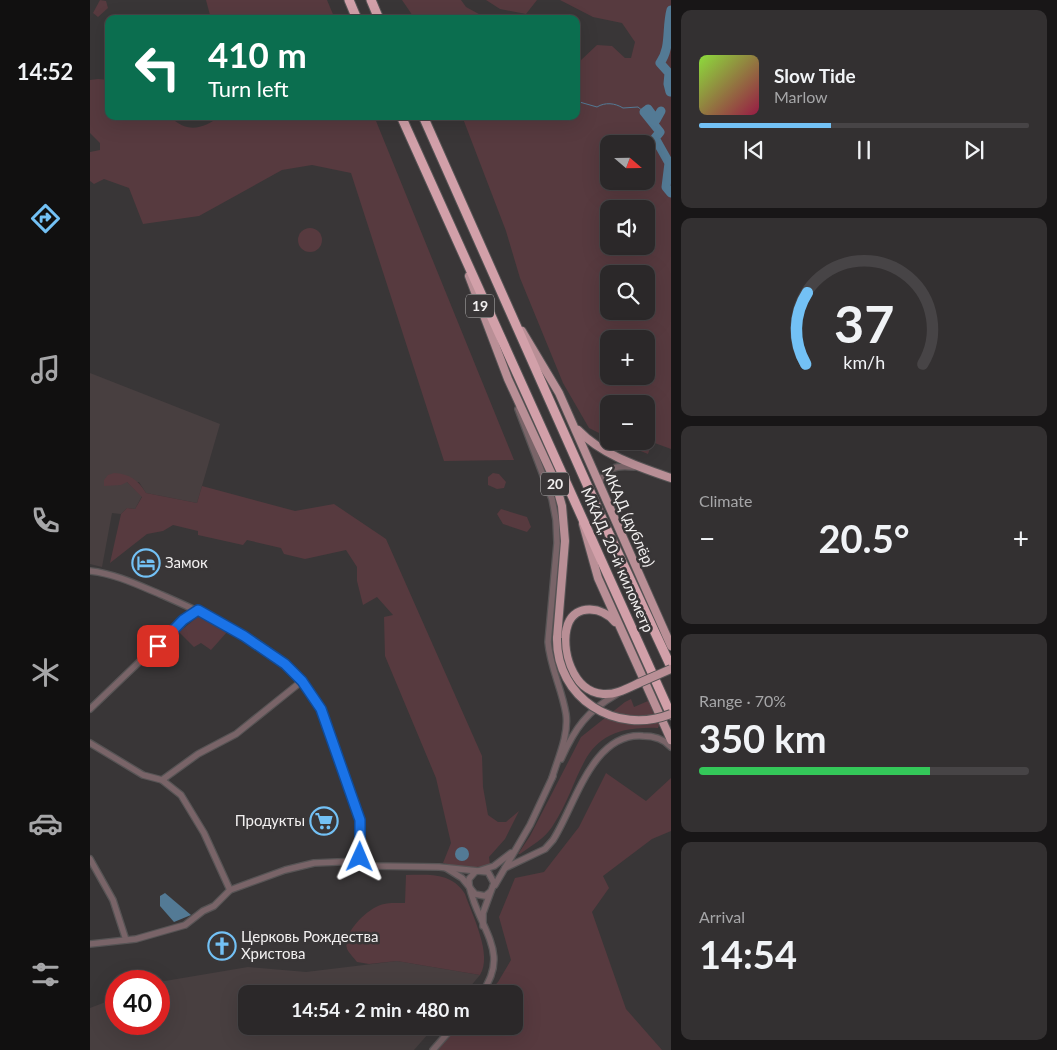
<!DOCTYPE html>
<meta charset="utf-8">
<style>
body{margin:0;font-family:Lato,sans-serif;background:#333031;color:#f1f3f6;height:100vh;display:flex;flex-direction:column;font-size:19px;white-space:nowrap}
*{box-sizing:border-box;margin:0}
p{font-size:16px;color:#a6a6a8}
.icon{flex:none;width:28px;height:28px;fill:none;stroke:currentColor;stroke-width:2;stroke-linecap:round;stroke-linejoin:round}
.map{position:relative;flex:1;overflow:hidden}
.panel{display:flex;flex-direction:column;gap:10px;padding:10px;background:#181617;width:386px}
.panel>*{flex:none}
.guide{position:absolute;left:15px;top:15px;width:475px;height:105px;border-radius:10px;box-shadow:0 5px 20px #0002,0 0 0 1px #474446;background:#0b6e4f;color:#fff;overflow:hidden}
.needle{width:32px;rotate:110deg}
.controls{position:absolute;left:510px;top:135px;display:grid;gap:10px}
.controls a{display:grid;place-items:center;width:55px;height:55px;border-radius:10px;background:#2b2829;box-shadow:0 5px 20px #0002,0 0 0 1px #474446;font-size:25px}
.speed{position:absolute;left:15px;top:970px;display:flex;gap:10px;font-size:25px;font-weight:700;text-align:center}
.speed>*{display:grid;place-content:center;width:65px;height:65px;border-radius:50%;background:#2b2829;box-shadow:0 5px 20px #0002,0 0 0 1px #474446;line-height:1}
.speed .limit{border:8px solid #d22;background:#fff;color:#111}
.pin{position:absolute;display:grid;place-items:center;width:42px;height:42px;color:#fff;margin:-21px;border-radius:10px;box-shadow:0 2px 8px #0006}
.me{position:absolute;width:55px;margin:-28px;rotate:1deg;stroke-linejoin:round;filter:drop-shadow(0 0 4px #0008)}
.turn{display:flex;align-items:center;gap:18px;height:105px;padding:0 20px;font-size:22px}
.turn .icon{width:65px;height:65px;stroke-width:2.5}
.turn b{display:block;font-size:35px;line-height:42px}
.big{font-size:38px;font-weight:700;line-height:1.1}
.panel .tile{flex:1;display:flex;flex-direction:column;justify-content:center;gap:8px;min-width:0;padding:0 18px;border-radius:10px;background:#333031}
.panel .dial{align-items:center;gap:0}
.dial svg{height:130px;overflow:visible;fill:none;stroke:#474446;stroke-width:7;stroke-linecap:round;text-anchor:middle}
.dial text{fill:#f1f3f6;stroke:none}
.song{display:flex;align-items:center;gap:15px}
.cover{width:60px;height:60px;border-radius:8px;background:linear-gradient(135deg,hsl(90 70% 55%),hsl(340 70% 35%))}
.played{height:5px;border-radius:2px;background:linear-gradient(90deg,#73c1f5 40%,#474446 40%)}
.keys{display:flex;justify-content:space-around;direction:ltr}
.heat{display:flex;justify-content:space-between;align-items:center;font-size:28px;direction:ltr}
.charge{height:8px;border-radius:4px;background:linear-gradient(90deg,#34c759 70%,#474446 0)}
.trip{position:absolute;left:148px;top:985px;width:285px;height:50px;border-radius:10px;background:#2b2829;box-shadow:0 5px 20px #0002,0 0 0 1px #474446;font-weight:700;line-height:50px;text-align:center}
main{display:flex;flex:1;min-height:0}
.menu{display:flex;flex-direction:column;width:90px;justify-content:space-around;align-items:center;background:#111010;color:#a6a6a8}
.menu .icon{width:35px;height:35px}
.menu .current{color:#73c1f5}
.menu b{font-size:22px;color:#f1f3f6}
.map>svg:first-child{display:block}
.built{fill:#483f40}
.green{fill:#573a3f;fill-rule:evenodd}
.water{fill:#537a95}
.lines{fill:none;stroke-linecap:round;stroke-linejoin:round}
.stream{stroke:#537a95;stroke-width:1}
.river{stroke:#537a95;stroke-width:9}
.minor-casing{stroke:#575455;stroke-width:8}
.major-casing{stroke:#575455;stroke-width:10}
.highway-casing{stroke:#575455;stroke-width:11}
.minor{stroke:#796468;stroke-width:5.5}
.major{stroke:#b98f96;stroke-width:8}
.highway{stroke:#d2a0a9;stroke-width:9}
.major-bridge-casing{stroke:#575455;stroke-width:10;stroke-linecap:butt}
.major-bridge{stroke:#b98f96;stroke-width:8}
.route-casing{stroke:#114b97;stroke-width:12}
.route{stroke:#1a73e8;stroke-width:9}
.labels{text-anchor:middle;stroke-width:5;stroke-linejoin:round;paint-order:stroke}
.shield{fill:#393637;stroke:#bab8b8;stroke-width:1}
.shield-label{font-size:14px;font-weight:bold;fill:#f2f0f0}
.street-label{font-size:15px;fill:#f2f0f0;stroke:#393637}
.poi-label{font-size:15px;fill:#f2f0f0;stroke:#393637;text-anchor:start}
</style>
<main>
<nav class="menu">
<b>14:52</b>
<svg class="icon current" aria-label="directions" viewBox="0 0 24 24"><path d="M12 3l9 9-9 9-9-9zM9 14v-3h6M13 9l2 2-2 2"/></svg>
<svg class="icon" aria-label="music" viewBox="0 0 24 24"><path d="M9 18V5l10-2v13"/><circle cx="6" cy="18" r="3"/><circle cx="16" cy="16" r="3"/></svg>
<svg class="icon" aria-label="phone" viewBox="0 0 24 24"><path d="M5 4h4l2 5-3 2q2 4 5 5l2-3 5 2v4C11 20 4 13 5 4z"/></svg>
<svg class="icon" aria-label="climate" viewBox="0 0 24 24"><path d="M12 3v18M4 7l16 10M4 17L20 7"/></svg>
<svg class="icon" aria-label="car" viewBox="0 0 24 24"><path d="M5 17H2v-5l4-1 3-4h7l3 4 3 1v5h-3M9 17h6M6 11h13"/><circle cx="7" cy="17" r="2"/><circle cx="17" cy="17" r="2"/></svg>
<svg class="icon" aria-label="filters" viewBox="0 0 24 24"><path d="M4 7h16M4 17h16"/><circle cx="9" cy="7" r="2"/><circle cx="15" cy="17" r="2"/></svg>
</nav>
<div class="map">
<svg width="581" height="1050" viewBox="0 0 581 1050">
<rect width="100%" height="100%" fill="#393637"/>
<g class="built">
<polygon points="0,373 130,424 107,503 56,493 49,482 37,482 52,496 45,509 37,508 31,514 22,513 12,567 0,564"/>
<polygon points="307,961 390,975 374,994 156,994 156,1026 345,1026 324,1050 0,1050 0,1008 26,998 26,1024 69,1024 69,982 158,967 216,972"/>
</g>
<g class="green">
<polygon points="10,0 16,1 18,8 8,17 3,13"/>
<polygon points="116,0 237,0 245,19 121,19"/>
<polygon points="312,0 371,0 376,7 398,19 325,19"/>
<polygon points="396,0 447,0 436,14 410,9"/>
<path d="M470,0H581V449L562,442L558,454L526,441H556V404H519V438L499,428L473,383L430,278L416,231L372,116H486V61L489,62L507,45L522,46L535,58H541L545,42L532,23L503,17ZM519,144H556V181H519ZM519,209H556V246H519ZM519,274H556V311H519ZM519,339H556V376H519Z"/>
<path d="M8,79L19,80V116H79C98,134 112,129 131,116H284L424,460L354,461L261,173L222,165L192,170L109,216L53,224L39,188L14,179L4,184L0,181V152L10,150V143L0,133V80Z"/>
<circle cx="220" cy="240" r="12"/>
<path d="M24,473C40,474 48,480 56,493L107,503L112,486L205,511L244,504L296,539L392,756L393,787L398,815L408,822H416L429,811L415,839L399,857L400,865C384,869 369,867 353,863L361,843L346,778L295,656L294,617L303,615L287,597L273,605L267,581V567L256,550L215,559L194,554L191,548L157,540L153,545L108,535V531L83,525L73,531L57,534L20,563L31,514L37,508L45,509L52,497L37,482L31,485L14,486V480L18,475Z"/>
<polygon points="403,473 409,474 416,482 414,488 407,489 398,485 398,477"/>
<polygon points="411,509 437,517 441,527 437,532 413,524 407,514"/>
<polygon points="110,615 137,632 121,650 111,643 104,647 89,632"/>
<path d="M556,694L570,723L568,728C486,725 497,774 462,827C454,839 441,846 430,854H428L440,836L491,737L535,702L541,699L544,707L558,701Z"/>
<polygon points="516,773 556,801 581,778 581,831 562,839 513,876 519,888 502,912 536,1009 572,1050 348,1050 369,1026 424,1026 424,994 397,994 408,982 421,960 409,917 425,878 454,872 489,827"/>
<path d="M316,875C339,875 361,872 375,894C382,915 403,955 390,975L307,961L279,964L267,962C264,958 259,953 257,949C253,932 275,912 288,906C295,902 308,903 315,903Z"/>
</g>
<g class="water">
<circle cx="372" cy="854" r="7"/>
<polygon points="75,893 101,915 84,922 70,906 70,896"/>
</g>
<g class="lines">
<path class="stream" d="M486,101L507,107C515,102 525,103 533,108L548,107L554,112"/>
<g class="river">
<path d="M580,92L578,84L579,73L570,63C581,48 576,29 581,10"/>
<polyline points="571,111 566,120 558,109 554,112 570,132 565,138 579,163 576,187 581,193"/>
</g>
<g class="minor-casing">
<g id="minor">
<path d="M428,409L462,499L466,520L467,543L458,642C460,667 472,689 476,714C479,735 468,758 462,778"/>
<path d="M509,485C514,467 527,465 544,467"/>
<path d="M0,571C26,574 48,585 72,595C126,619 207,654 232,711C243,737 252,764 260,790C263,800 268,810 270,819C272,833 266,848 271,861"/>
<polyline points="0,709 93,620 108,611"/>
<polyline points="0,743 53,775 72,780 91,795 114,833 140,890"/>
<path d="M471,759C485,728 497,711 527,694"/>
<polyline points="72,780 108,754 146,734 212,681"/>
<polyline points="0,859 23,900 36,940"/>
<polyline points="356,868 372,878 385,894 395,896 400,892"/>
<path d="M415,868L455,849L463,840C485,806 502,732 553,736C563,736 574,739 581,747"/>
<polyline points="405,885 440,825 463,776"/>
<polyline points="0,944 46,939 95,925 113,911 124,906 140,890 195,870 224,863 271,861 282,866 349,867 398,872 404,883 393,913 393,926"/>
<path d="M391,994C417,958 398,939 384,902C382,895 378,887 379,879L385,872L404,866L421,853"/>
<polyline points="343,1050 364,1026"/>
</g>
</g>
<g class="major-casing">
<g id="major">
<polyline points="379,276 418,379 465,481 472,506 475,541 467,638"/>
<polyline points="432,331 469,393 581,646"/>
<path d="M488,430C512,455 549,467 581,478"/>
<polyline points="493,524 508,578 581,740"/>
<path d="M525,622C513,607 486,603 478,624C469,649 483,692 513,694C526,695 538,688 549,683"/>
</g>
</g>
<g class="highway-casing">
<g id="highway">
<polyline points="259,0 267,19"/>
<polyline points="281,0 289,19"/>
<polyline points="311,116 581,715"/>
<polyline points="333,116 515,525 581,667"/>
</g>
</g>
<use href="#minor" class="minor"/>
<use href="#major" class="major"/>
<use href="#highway" class="highway"/>
<g class="major-bridge-casing">
<g id="major-bridge">
<path d="M467,638C466,698 526,736 581,714"/>
<polyline points="549,683 581,669"/>
</g>
</g>
<use href="#major-bridge" class="major-bridge"/>
</g>
<g class="lines">
<g class="route-casing">
<polyline id="route" points="68,646 93,620 108,610 154,636 195,664 212,681 231,709 270,820 270,857"/>
</g>
<use href="#route" class="route"/>
</g>
<defs>
<g id="hotel-ring" transform="scale(1.4375)"><circle r="9.5" fill="#393637" stroke="#73c1f5" stroke-width="1.5"/><path d="M-6-4.5h1.5V1H6V5H4.5V3h-9V5H-6ZM-4 0a1.8 1.8 0 1 1 3.6 0ZM.5 0V-2.5h3Q6-2.5 6 0Z" fill="#73c1f5"/></g>
<g id="supermarket-ring" transform="scale(1.4375)"><circle r="9.5" fill="#393637" stroke="#73c1f5" stroke-width="1.5"/><path d="M-6-5.5h2.5l.6 2H6L4.5 2H-2.5L-4.4-4H-6ZM-1.5 3.2a1.3 1.3 0 1 0 .1 0ZM3 3.2a1.3 1.3 0 1 0 .1 0Z" fill="#73c1f5"/></g>
<g id="church-ring" transform="scale(1.4375)"><circle r="9.5" fill="#393637" stroke="#73c1f5" stroke-width="1.5"/><path d="M-1.2-6h2.4v3.5h3.3v2.4h-3.3V6h-2.4V-.1h-3.3v-2.4h3.3Z" fill="#73c1f5"/></g>
</defs>
<g fill-rule="evenodd">
<use href="#hotel-ring" x="56" y="563"/>
<use href="#supermarket-ring" x="234" y="821"/>
<use href="#church-ring" x="132" y="946"/>
</g>
<g class="labels">
<g class="shield">
<rect x="376" y="294.5" width="28" height="23" rx="4"/>
<rect x="451" y="472.5" width="28" height="23" rx="4"/>
</g>
<g class="shield-label">
<text x="390" y="311">19</text>
<text x="465" y="489">20</text>
</g>
<g class="street-label">
<text transform="translate(538 517) rotate(66)" y="5">МКАД (дублёр)</text>
<text transform="translate(527 560) rotate(66)" y="5">МКАД, 20-й километр</text>
</g>
<g class="poi-label">
<text x="75" y="568">Замок</text>
<text x="215" y="826" text-anchor="end">Продукты</text>
<text x="151" y="942">Церковь Рождества<tspan x="151" dy="17">Христова</tspan></text>
</g>
</g>
</svg>
<div class="controls">
<a><svg class="needle" viewBox="-14 -14 28 28"><path d="M0-13l5 13h-10z" fill="#e53935"/><path d="M0 13l5-13h-10z" fill="#a6a6a8"/></svg></a>
<a><svg class="icon" aria-label="sound" viewBox="0 0 24 24"><path d="M4 9h4l5-4v14l-5-4H4zM17 9q2 3 0 6"/></svg></a>
<a><svg class="icon" aria-label="search" viewBox="0 0 24 24"><circle cx="10" cy="10" r="6"/><path d="M15 15l6 6"/></svg></a>
<a>+</a>
<a>−</a>
</div>
<div class="speed"><div class="limit">40</div></div>
<div class="pin" style="left:68px;top:646px;background:#d93025"><svg class="icon" aria-label="arrive" viewBox="0 0 24 24"><path d="M6 21V4h12l-3 4 3 4H6"/></svg></div>
<svg class="me" style="left:270px;top:857px" viewBox="-20 -20 40 40"><path d="M0-17L14 15 0 8-14 15z" fill="#1a73e8" stroke="#fff" stroke-width="4"/></svg>
<div class="trip">14:54 · 2 min · 480 m</div>
<div class="guide">
<div class="turn"><svg class="icon" aria-label="left" viewBox="0 0 24 24"><path d="M17 20v-9H6M10 6l-5 5 5 5"/></svg><div><b>410 m</b>Turn left</div></div>
</div>
</div>
<section class="panel">
<div class="tile">
<div class="song"><i class="cover"></i><div><b>Slow Tide</b><p>Marlow</p></div></div>
<div class="played"></div>
<div class="keys"><svg class="icon" aria-label="previous" viewBox="0 0 24 24"><path d="M18 5L8 12l10 7zM5 5v14"/></svg><svg class="icon" aria-label="pause" viewBox="0 0 24 24"><path d="M8 5v14M16 5v14"/></svg><svg class="icon" aria-label="next" viewBox="0 0 24 24"><path d="M6 5l10 7-10 7zM19 5v14"/></svg></div>
</div>
<div class="tile dial"><svg viewBox="0 0 100 80">
<path d="M14 69A42 42 0 1 1 86 69"/>
<path d="M14 69A42 42 0 0 1 15 25" stroke="#73c1f5"/>
<text x="50" y="56" font-size="32" font-weight="700">37</text>
<text x="50" y="72" font-size="11">km/h</text>
</svg></div>
<div class="tile"><p>Climate</p>
<div class="heat"><a>−</a><b class="big">20.5°</b><a>+</a></div>
</div>
<div class="tile"><p>Range · 70%</p><b class="big">350 km</b><div class="charge"></div></div>
<div class="tile"><p>Arrival</p><b class="big">14:54</b></div>
</section>
</main>
